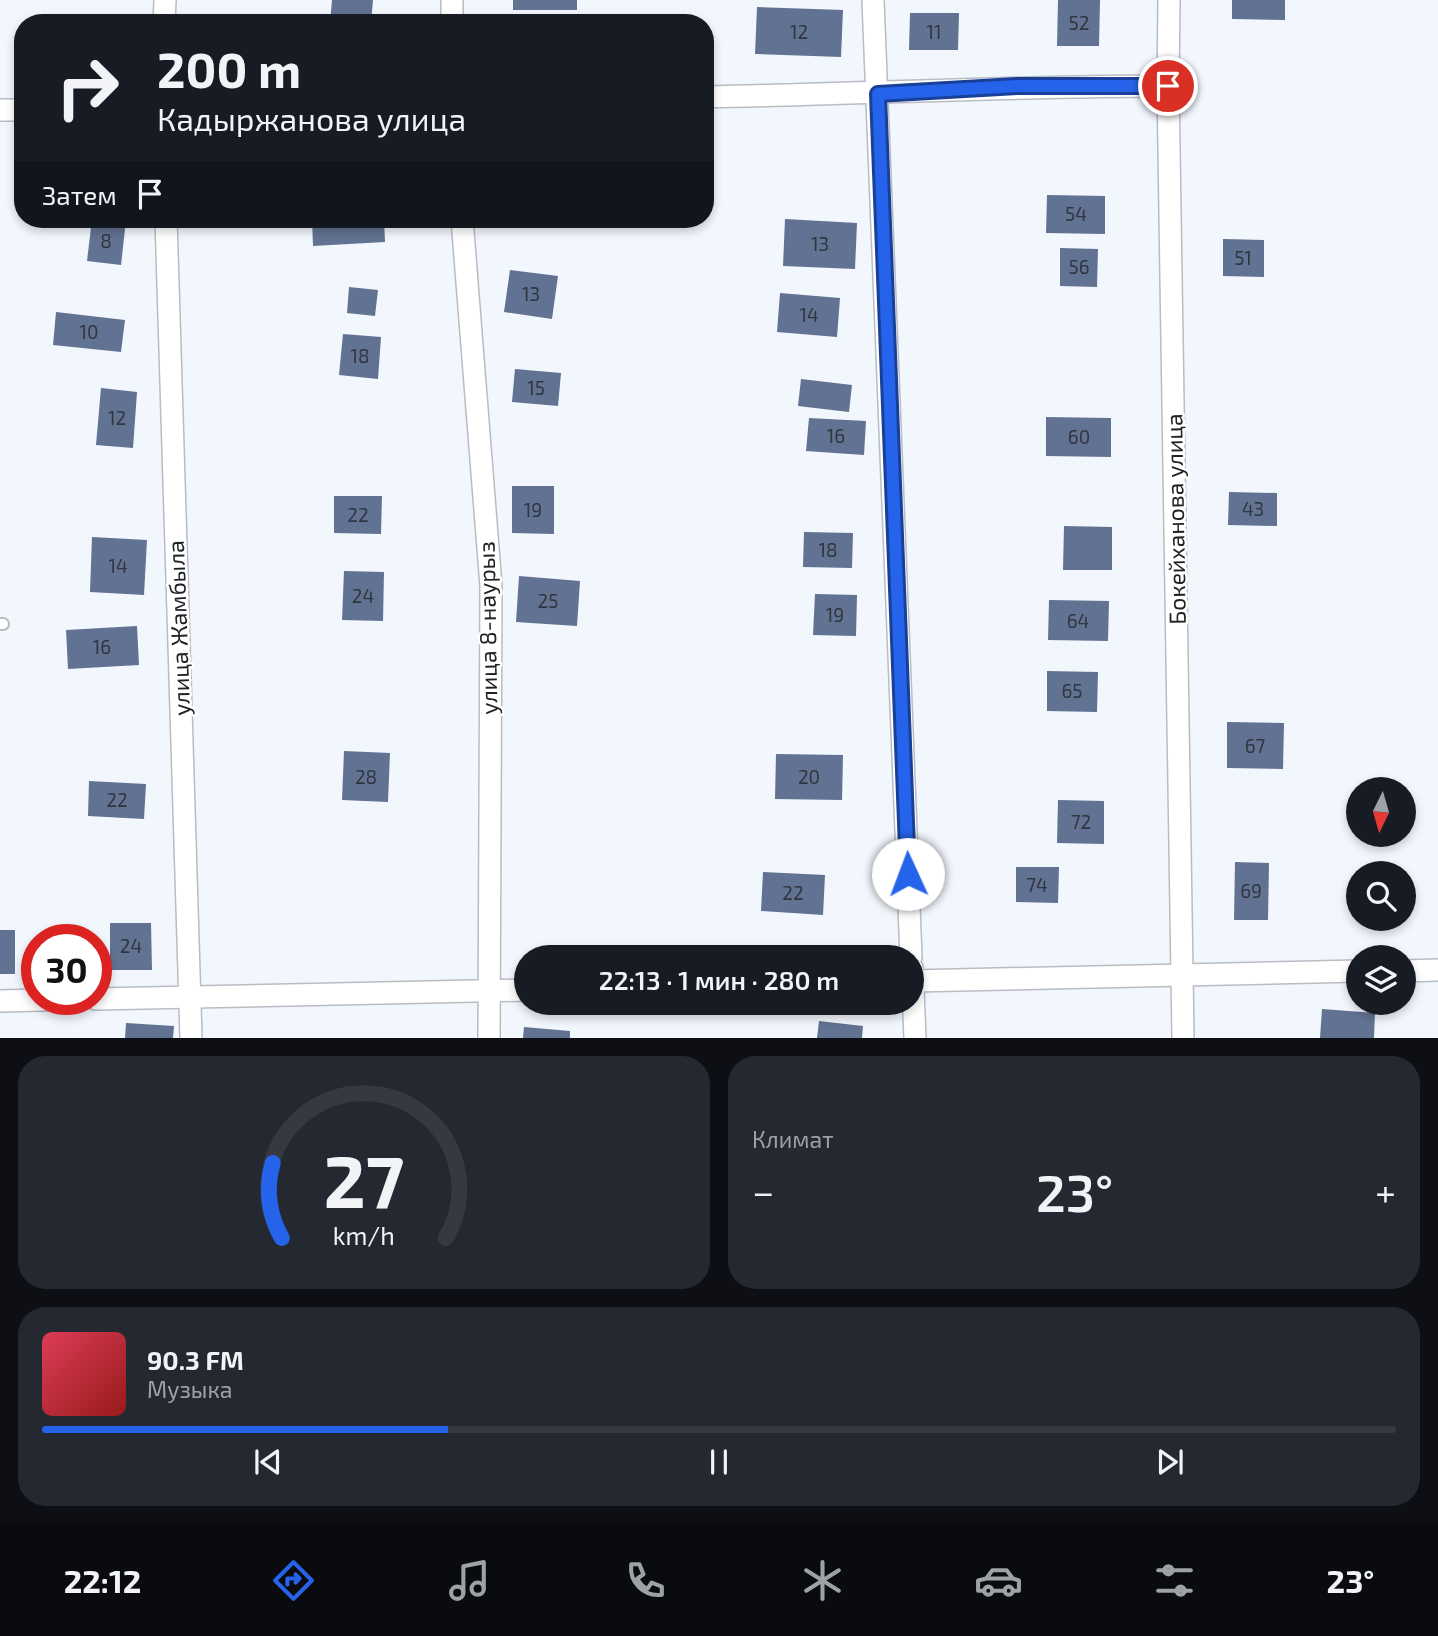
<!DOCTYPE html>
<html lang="ru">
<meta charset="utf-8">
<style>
body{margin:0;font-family:"Exo 2",sans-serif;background:#242831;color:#f1f3f6;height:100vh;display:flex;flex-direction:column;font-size:26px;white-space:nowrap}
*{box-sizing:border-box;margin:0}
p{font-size:23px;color:#9ea1a6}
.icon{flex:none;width:38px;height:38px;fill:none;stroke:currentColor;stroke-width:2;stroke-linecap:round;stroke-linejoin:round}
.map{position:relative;height:1038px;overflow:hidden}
.drawer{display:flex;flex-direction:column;gap:18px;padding:18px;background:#0d0f14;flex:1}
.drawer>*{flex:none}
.banner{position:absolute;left:14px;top:14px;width:700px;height:214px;border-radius:28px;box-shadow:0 4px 10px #0003;background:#171b24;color:#f1f3f6;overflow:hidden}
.needle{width:46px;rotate:185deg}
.buttons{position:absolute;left:1346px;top:777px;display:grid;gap:14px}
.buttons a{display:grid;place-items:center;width:70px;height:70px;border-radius:50%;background:#171b24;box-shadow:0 4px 10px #0003;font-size:35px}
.speed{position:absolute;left:21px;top:924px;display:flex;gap:14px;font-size:35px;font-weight:700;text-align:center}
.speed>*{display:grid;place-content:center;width:91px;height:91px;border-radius:50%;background:#171b24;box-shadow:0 4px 10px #0003;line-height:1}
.speed .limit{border:10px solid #d22;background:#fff;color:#111}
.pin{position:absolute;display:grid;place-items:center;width:60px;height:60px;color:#fff;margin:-30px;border:4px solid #fff;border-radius:50%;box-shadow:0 2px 7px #0007}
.me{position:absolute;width:77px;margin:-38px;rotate:358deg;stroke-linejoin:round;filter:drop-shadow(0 0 5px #0008)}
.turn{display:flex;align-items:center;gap:24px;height:147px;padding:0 28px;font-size:32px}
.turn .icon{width:91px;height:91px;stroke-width:2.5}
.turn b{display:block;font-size:49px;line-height:60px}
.then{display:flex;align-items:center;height:66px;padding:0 28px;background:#0003;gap:14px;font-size:26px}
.big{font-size:52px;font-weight:600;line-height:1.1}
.drawer .tile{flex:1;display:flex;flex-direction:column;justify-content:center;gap:10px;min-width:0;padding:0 24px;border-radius:28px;background:#242831}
.drawer .dial{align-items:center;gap:0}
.dial svg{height:182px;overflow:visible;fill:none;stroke:#363941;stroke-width:7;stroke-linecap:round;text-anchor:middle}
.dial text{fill:#f1f3f6;stroke:none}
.song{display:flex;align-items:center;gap:21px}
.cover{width:84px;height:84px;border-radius:10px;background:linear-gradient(135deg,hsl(350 70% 55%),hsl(0 70% 35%))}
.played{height:7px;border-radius:4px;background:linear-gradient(90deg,#2563eb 30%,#363941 30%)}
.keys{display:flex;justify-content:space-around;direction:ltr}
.heat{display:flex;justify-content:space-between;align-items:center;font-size:38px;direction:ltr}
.drawer .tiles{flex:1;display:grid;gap:18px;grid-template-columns:1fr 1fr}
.tile:last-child{grid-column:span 2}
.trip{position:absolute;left:514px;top:945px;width:410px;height:70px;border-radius:35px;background:#171b24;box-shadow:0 4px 10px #0003;font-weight:600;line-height:70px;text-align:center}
.menu{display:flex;height:112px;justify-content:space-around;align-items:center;background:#090b0e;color:#9ea1a6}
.menu .icon{width:49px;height:49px}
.menu .active{color:#2563eb}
.menu b{font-size:32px;color:#f1f3f6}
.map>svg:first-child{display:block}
.building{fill:#627292}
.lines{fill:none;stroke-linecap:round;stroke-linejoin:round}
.lane-casing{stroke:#b9bcc3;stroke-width:14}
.street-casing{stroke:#b9bcc3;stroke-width:24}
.lane{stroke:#fff;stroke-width:10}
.street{stroke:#fff;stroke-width:21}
.route-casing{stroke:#184099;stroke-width:18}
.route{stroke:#2563eb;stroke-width:12}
.labels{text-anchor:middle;stroke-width:5;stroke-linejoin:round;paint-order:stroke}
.number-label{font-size:19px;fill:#303640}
.street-label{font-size:23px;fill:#202224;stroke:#fff}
</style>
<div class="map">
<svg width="1438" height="1038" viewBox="0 0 1438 1038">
<rect width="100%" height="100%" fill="#f2f6fd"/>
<g class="building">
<polygon points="332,0 373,0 371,23 330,23"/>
<rect x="513" y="0" width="64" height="10"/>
<polygon points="1058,0 1100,0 1099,46 1057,46"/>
<polygon points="1232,0 1285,0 1285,20 1232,19"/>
<polygon points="757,7 843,10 841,57 755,54"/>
<polygon points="910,13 959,13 958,50 909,50"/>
<polygon points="78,18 115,21 115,23 78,23"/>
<polygon points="1047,195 1105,196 1105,234 1046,233"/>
<polygon points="92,219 126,220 121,265 87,261"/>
<polygon points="312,219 384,219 385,242 313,246"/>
<polygon points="785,219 857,223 855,269 783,266"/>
<polygon points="1223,239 1264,240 1264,277 1223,276"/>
<polygon points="1060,248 1098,249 1097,287 1060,286"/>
<polygon points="510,270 558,276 552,319 504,312"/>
<polygon points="349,287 378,290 375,316 347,313"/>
<polygon points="780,293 840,298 837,337 777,332"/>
<polygon points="56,312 125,320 121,352 53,345"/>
<polygon points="343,334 381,337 378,379 339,375"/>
<polygon points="515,369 561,373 558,406 512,402"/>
<polygon points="801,379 852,385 849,412 798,406"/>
<polygon points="101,388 137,392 133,448 96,445"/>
<polygon points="1046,417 1111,418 1111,457 1046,456"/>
<polygon points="809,418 866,421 864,455 806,451"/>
<polygon points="512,486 554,486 554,534 512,533"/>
<polygon points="1229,492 1277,493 1277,526 1228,525"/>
<polygon points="334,496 382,496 381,534 334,533"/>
<polygon points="1064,526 1112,527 1112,570 1063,570"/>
<polygon points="804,532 853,533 852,568 803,567"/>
<polygon points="92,537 147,540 144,595 90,592"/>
<polygon points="344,571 384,572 383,621 342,620"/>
<polygon points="519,576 580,581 577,626 516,622"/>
<polygon points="815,594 857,595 856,636 813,635"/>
<polygon points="1049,600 1109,601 1108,641 1048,640"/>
<polygon points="137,626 139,665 68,669 66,630"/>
<polygon points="1047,671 1098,672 1097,712 1047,711"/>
<polygon points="1227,722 1284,723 1283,769 1227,768"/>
<polygon points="344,751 390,753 388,802 342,800"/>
<polygon points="776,754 843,755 842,800 775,799"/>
<polygon points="89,781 146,784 144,819 88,816"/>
<polygon points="1058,800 1104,801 1104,844 1057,843"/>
<polygon points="1235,862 1269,863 1268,920 1234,920"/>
<polygon points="1016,867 1059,867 1058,903 1016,902"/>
<polygon points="763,872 825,875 823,915 761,911"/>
<polygon points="110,923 151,923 152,970 110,970"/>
<rect x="0" y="930" width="15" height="44"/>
<polygon points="1322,1009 1375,1013 1374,1038 1320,1038"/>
<polygon points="819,1021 863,1026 862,1038 817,1038"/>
<polygon points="126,1023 174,1026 173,1038 125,1038"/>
<polygon points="524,1027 570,1031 570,1038 523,1038"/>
</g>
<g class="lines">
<g class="lane-casing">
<polyline id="lane" points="0,624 3,624"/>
</g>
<g class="street-casing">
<g id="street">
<polyline points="452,0 452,23"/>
<polyline points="873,0 911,957"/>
<polyline points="1169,0 1168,86 1183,1038"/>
<polyline points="164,23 165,0"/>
<path d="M705,97C860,94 1013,86 1168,86"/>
<polyline points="0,110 23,110"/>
<polyline points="166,219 191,1038"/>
<polyline points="462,219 491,586 489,1038"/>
<polyline points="912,968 915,1038"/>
<polyline points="1404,971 1438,970"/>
<polyline points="912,981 1358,971"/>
<polyline points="96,999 527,990"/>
<polyline points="0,1001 79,999"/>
</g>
</g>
<use href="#lane" class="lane"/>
<use href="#street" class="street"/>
</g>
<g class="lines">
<g class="route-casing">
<polyline id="route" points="908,874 878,94 1017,86 1168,86"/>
</g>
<use href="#route" class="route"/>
</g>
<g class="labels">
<g class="number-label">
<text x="1079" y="30">52</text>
<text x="799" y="39">12</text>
<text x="934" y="39">11</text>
<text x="1076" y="221">54</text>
<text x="106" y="248">8</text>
<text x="820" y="251">13</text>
<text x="1243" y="265">51</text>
<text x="1079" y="274">56</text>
<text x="531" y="301">13</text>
<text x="809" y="322">14</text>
<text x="89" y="339">10</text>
<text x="360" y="363">18</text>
<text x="536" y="395">15</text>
<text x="117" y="425">12</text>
<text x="836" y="443">16</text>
<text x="1079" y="444">60</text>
<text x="1253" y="516">43</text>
<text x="533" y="517">19</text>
<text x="358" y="522">22</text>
<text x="828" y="557">18</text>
<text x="118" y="573">14</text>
<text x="363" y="603">24</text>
<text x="548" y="608">25</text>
<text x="835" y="622">19</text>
<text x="1078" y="628">64</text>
<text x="102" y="654">16</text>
<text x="1072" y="698">65</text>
<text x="1255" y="753">67</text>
<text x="366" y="784">28</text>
<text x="809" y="784">20</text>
<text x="117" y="807">22</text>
<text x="1081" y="829">72</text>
<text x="1037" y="892">74</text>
<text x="1251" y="898">69</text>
<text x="793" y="900">22</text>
<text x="131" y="953">24</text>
</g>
<g class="street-label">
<text transform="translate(1176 519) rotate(-91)" y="8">Бокейханова улица</text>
<text transform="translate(179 628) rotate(-92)" y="8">улица Жамбыла</text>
<text transform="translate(488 628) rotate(-91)" y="8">улица 8-наурыз</text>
</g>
</g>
</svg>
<div class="buttons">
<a><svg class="needle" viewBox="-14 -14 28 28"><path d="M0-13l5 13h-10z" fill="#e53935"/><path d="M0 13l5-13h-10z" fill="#9ea1a6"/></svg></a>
<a><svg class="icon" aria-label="search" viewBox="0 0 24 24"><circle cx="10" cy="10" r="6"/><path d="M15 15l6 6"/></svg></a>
<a><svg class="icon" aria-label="layers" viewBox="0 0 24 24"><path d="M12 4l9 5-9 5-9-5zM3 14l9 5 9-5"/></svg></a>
</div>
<div class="speed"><div class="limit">30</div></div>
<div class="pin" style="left:1168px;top:86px;background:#d93025"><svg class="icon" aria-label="arrive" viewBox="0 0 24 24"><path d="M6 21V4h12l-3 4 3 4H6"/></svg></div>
<svg class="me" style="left:908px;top:874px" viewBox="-20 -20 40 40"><circle r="19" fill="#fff"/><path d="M0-13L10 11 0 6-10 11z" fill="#2563eb"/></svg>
<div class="trip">22:13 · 1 мин · 280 m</div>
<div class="banner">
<div class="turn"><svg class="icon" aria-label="right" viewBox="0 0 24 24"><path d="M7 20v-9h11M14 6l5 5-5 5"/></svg><div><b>200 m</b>Кадыржанова улица</div></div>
<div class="then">Затем<svg class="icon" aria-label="arrive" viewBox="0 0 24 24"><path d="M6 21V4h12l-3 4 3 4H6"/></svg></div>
</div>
</div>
<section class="drawer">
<div class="tiles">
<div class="tile dial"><svg viewBox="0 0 100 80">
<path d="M14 69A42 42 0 1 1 86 69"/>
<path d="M14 69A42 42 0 0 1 10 36" stroke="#2563eb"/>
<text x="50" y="56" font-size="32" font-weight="700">27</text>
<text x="50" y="72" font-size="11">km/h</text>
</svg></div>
<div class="tile"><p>Климат</p>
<div class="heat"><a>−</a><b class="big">23°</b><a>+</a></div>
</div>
<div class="tile">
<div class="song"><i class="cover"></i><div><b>90.3 FM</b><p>Музыка</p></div></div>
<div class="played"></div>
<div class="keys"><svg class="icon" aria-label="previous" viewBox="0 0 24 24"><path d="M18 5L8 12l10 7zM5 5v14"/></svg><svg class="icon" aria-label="pause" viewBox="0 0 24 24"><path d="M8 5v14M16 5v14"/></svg><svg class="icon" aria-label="next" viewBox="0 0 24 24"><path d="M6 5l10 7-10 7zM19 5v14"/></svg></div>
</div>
</div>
</section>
<nav class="menu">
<b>22:12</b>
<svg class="icon active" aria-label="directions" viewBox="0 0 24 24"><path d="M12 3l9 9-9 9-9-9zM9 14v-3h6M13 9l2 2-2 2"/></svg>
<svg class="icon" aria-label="music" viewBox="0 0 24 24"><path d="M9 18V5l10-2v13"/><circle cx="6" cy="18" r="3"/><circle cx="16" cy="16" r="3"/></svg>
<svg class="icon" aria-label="phone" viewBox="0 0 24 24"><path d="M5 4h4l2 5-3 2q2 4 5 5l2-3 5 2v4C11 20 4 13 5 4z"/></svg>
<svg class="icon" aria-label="climate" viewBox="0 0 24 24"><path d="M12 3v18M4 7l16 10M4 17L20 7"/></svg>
<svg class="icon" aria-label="car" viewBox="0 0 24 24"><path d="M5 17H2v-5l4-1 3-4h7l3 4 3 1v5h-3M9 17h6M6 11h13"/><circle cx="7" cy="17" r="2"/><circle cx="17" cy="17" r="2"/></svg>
<svg class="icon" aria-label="filters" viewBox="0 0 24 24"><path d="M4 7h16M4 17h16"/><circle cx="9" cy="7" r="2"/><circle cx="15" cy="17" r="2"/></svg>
<b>23°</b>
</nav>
